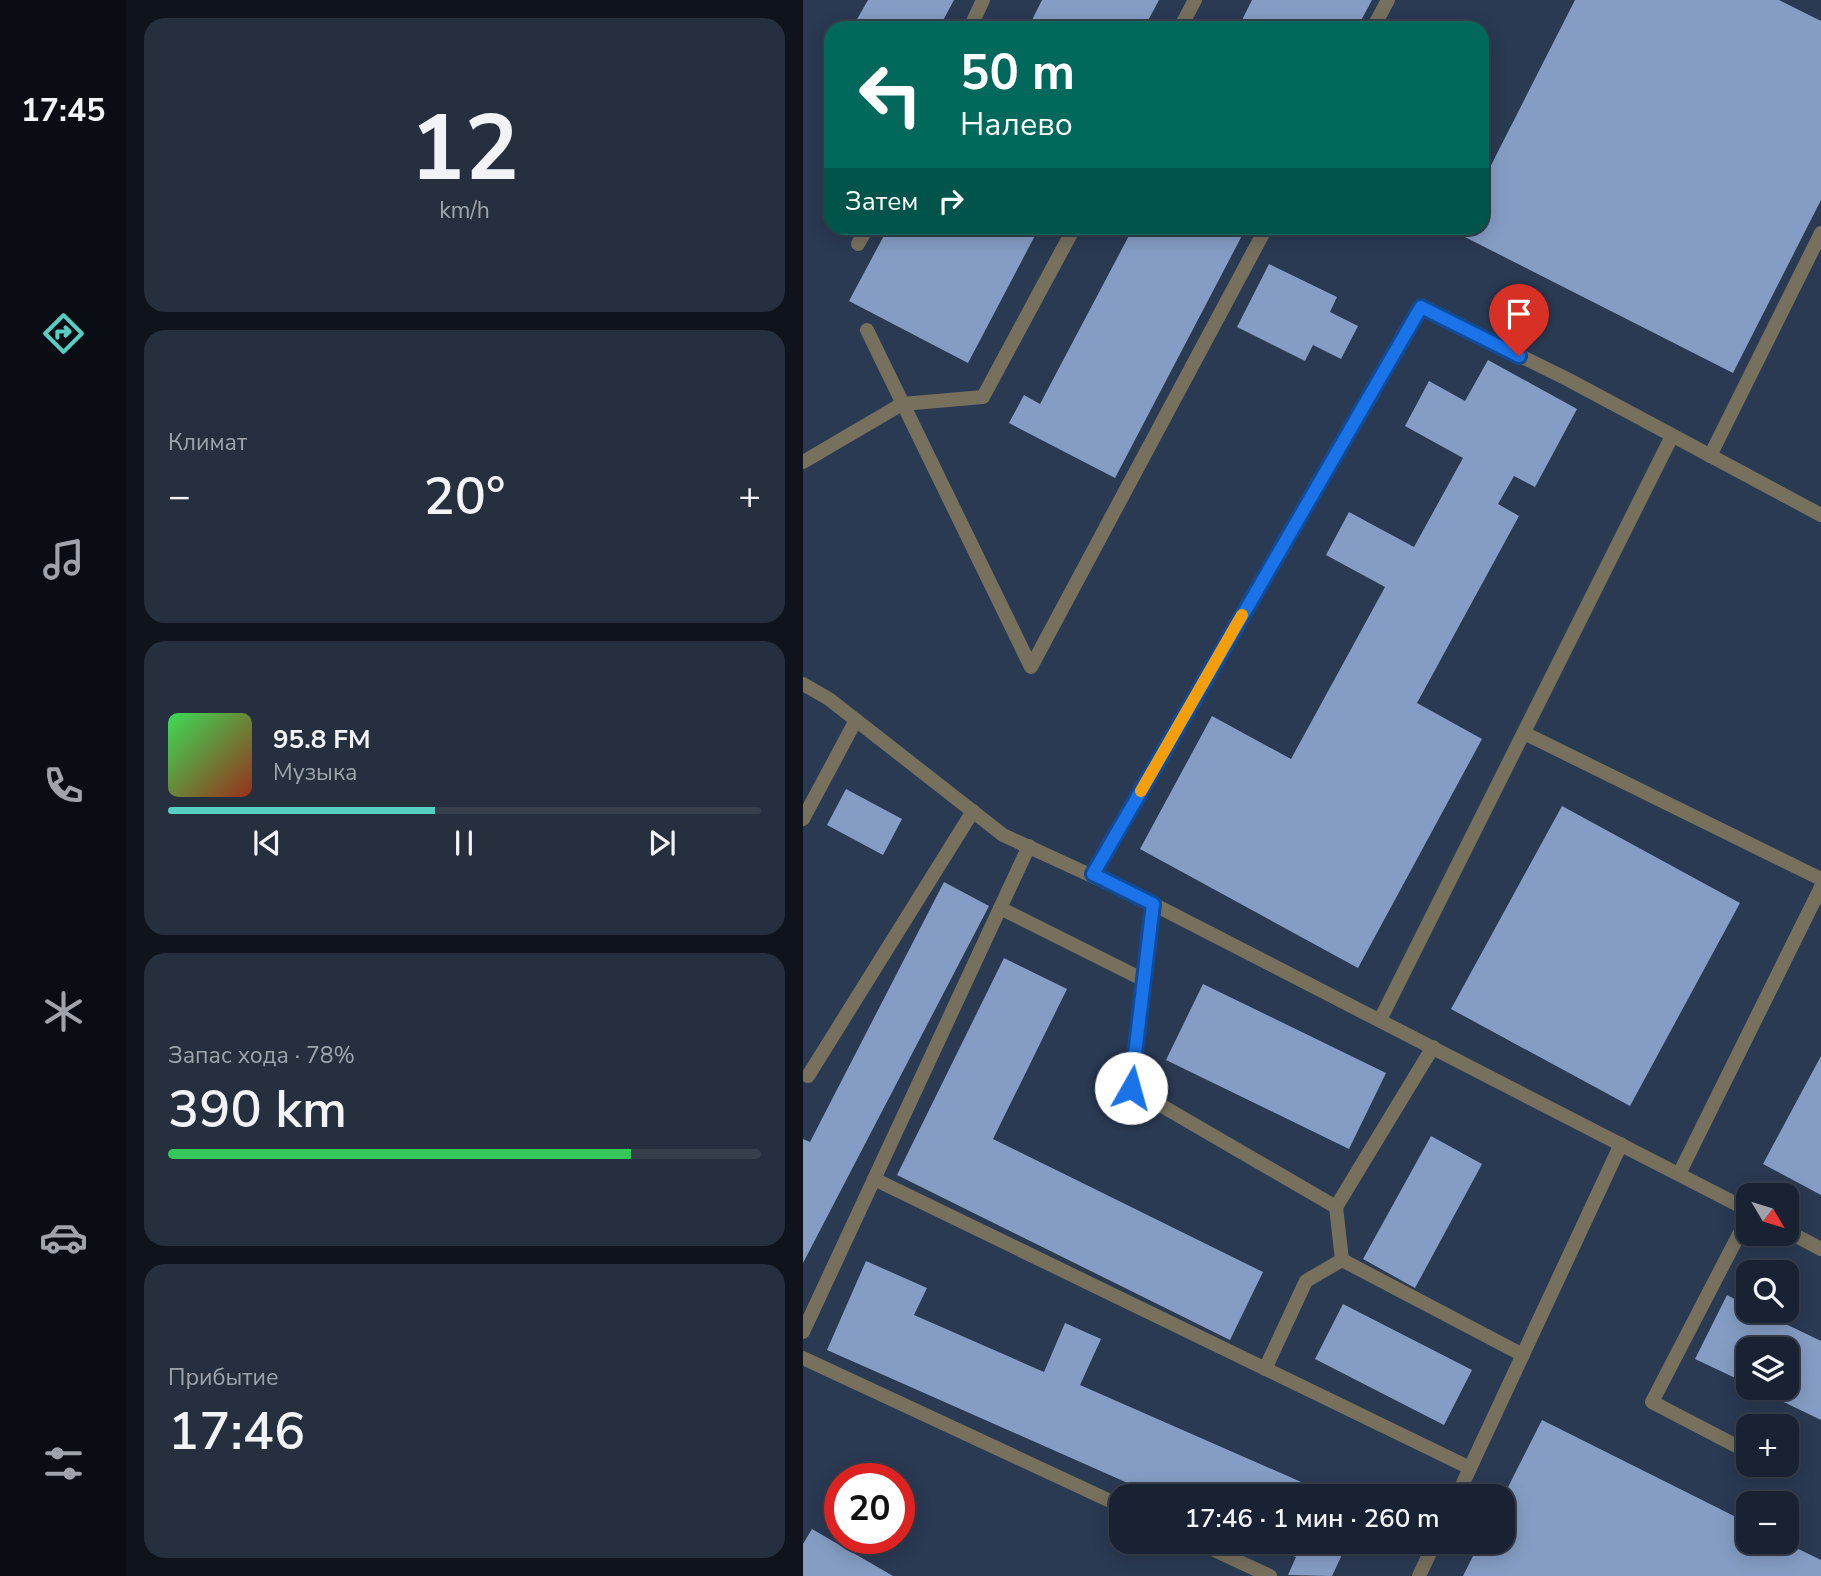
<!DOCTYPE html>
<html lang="ru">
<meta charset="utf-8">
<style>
body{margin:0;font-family:"Nunito Sans",sans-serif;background:#262f3e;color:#f1f3f6;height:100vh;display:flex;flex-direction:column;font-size:26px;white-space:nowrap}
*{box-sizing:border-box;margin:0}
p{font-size:23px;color:#9fa4ac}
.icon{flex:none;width:38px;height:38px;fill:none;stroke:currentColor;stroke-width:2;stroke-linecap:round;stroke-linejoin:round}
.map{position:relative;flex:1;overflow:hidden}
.side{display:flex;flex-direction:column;gap:18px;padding:18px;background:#0e131c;width:677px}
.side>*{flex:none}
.hud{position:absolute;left:21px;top:21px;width:665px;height:214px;border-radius:21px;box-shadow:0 4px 18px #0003,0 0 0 2px #373f4d;background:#00695c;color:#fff;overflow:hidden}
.needle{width:46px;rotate:128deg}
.fabs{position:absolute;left:933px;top:1183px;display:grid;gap:14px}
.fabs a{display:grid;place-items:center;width:63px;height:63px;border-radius:14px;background:#192232;box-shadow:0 4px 18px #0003,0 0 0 2px #373f4d;font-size:35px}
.speed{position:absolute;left:21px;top:1463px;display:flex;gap:14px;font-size:35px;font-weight:700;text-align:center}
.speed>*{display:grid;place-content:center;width:91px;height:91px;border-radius:50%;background:#192232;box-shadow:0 4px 18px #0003,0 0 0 2px #373f4d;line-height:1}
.speed .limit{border:10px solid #d22;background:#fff;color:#111}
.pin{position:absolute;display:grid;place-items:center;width:60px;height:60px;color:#fff;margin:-72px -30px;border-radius:50% 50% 50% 0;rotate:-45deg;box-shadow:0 0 7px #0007}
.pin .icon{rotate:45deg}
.me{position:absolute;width:77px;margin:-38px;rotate:7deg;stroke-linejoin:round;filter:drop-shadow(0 0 5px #0008)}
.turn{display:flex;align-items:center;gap:24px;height:147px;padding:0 21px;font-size:32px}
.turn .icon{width:91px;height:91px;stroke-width:2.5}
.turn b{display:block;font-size:49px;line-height:60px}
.then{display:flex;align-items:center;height:66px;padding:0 21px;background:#0003;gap:14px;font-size:26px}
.big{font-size:52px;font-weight:600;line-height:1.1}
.side .card{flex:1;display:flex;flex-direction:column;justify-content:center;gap:10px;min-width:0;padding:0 24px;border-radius:21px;background:#262f3e}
.side .dial{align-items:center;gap:0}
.dial b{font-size:91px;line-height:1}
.song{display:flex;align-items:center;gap:21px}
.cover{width:84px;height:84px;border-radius:10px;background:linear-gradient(135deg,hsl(130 70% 55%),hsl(10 70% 35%))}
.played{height:7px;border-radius:4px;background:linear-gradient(90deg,#57cec2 45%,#373f4d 45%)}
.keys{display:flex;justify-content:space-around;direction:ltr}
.heat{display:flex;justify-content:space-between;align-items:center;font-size:38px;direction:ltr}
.charge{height:10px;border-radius:5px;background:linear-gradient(90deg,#34c759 78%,#373f4d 0)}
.trip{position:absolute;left:306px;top:1484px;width:406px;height:70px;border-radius:21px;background:#192232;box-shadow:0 4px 18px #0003,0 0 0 2px #373f4d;font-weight:600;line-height:70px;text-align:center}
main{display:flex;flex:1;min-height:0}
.dock{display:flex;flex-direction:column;width:126px;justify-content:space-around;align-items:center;background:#0a0e14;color:#9fa4ac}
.dock .icon{width:49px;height:49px}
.dock .selected{color:#57cec2}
.dock b{font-size:32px;color:#f1f3f6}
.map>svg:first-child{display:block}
.built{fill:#2a3a53;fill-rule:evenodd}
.building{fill:#859dc4}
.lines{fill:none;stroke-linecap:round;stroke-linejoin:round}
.service{stroke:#76705d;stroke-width:14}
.route-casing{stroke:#114b97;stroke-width:18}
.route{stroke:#1a73e8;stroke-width:12}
.slow{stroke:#f59e0b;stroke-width:12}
</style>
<main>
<nav class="dock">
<b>17:45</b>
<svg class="icon selected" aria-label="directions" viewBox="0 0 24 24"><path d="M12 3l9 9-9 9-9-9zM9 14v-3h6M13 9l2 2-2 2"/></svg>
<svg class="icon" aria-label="music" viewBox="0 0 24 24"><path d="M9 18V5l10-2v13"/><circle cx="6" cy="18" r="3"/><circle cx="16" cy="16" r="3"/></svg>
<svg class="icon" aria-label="phone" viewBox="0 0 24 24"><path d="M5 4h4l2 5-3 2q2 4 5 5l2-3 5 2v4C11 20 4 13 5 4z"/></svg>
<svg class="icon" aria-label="climate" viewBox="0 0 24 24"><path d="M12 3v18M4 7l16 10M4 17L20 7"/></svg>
<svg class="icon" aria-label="car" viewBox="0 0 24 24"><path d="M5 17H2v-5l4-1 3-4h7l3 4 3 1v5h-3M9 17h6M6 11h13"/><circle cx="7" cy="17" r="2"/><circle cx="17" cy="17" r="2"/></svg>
<svg class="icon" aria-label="filters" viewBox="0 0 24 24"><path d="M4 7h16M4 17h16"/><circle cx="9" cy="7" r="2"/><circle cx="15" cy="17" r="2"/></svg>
</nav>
<section class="side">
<div class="card dial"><b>12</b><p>km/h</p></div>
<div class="card"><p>Климат</p>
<div class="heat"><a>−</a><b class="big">20°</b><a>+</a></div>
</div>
<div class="card">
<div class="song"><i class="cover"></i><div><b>95.8 FM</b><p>Музыка</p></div></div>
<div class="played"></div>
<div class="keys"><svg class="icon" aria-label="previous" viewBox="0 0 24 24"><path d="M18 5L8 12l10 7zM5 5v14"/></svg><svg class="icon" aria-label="pause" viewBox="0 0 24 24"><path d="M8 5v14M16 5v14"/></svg><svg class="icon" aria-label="next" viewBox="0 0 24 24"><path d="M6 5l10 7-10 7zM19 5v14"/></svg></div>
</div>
<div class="card"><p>Запас хода · 78%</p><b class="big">390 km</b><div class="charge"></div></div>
<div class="card"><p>Прибытие</p><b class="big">17:46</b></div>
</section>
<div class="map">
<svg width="1018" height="1576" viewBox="0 0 1018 1576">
<rect width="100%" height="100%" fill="#212d42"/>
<path class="built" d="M0,0H1018V1576H0ZM28,28H679V228H28ZM945,1195H984V1234H945ZM945,1272H984V1311H945ZM945,1349H984V1388H945ZM945,1426H984V1465H945ZM37,1479H96V1538H37ZM318,1496H700V1542H318ZM945,1503H984V1542H945Z"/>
<g class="building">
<polygon points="65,0 151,0 136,28 49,28"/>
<polygon points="239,0 356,0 341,28 225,28"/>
<polygon points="449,0 569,0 554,28 435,28"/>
<polygon points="772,0 976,0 1018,21 1018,200 930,373 654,233 657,228 679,228 679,183"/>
<polygon points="28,67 28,88 19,84"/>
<polygon points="85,228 236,228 165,363 46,301"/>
<polygon points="330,228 443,228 312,478 206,423 221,395 237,404"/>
<polygon points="466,264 534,297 527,312 555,326 538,359 510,345 502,361 434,327"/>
<polygon points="685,360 774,409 732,487 711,476 695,504 716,516 614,703 679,739 555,968 337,849 409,716 488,759 582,587 523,555 546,512 611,547 660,458 602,426 626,381 662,401"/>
<polygon points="43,789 99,819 80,855 24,825"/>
<polygon points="759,806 937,903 827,1106 648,1009"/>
<polygon points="141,882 186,906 0,1263 0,1139 7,1142"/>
<polygon points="201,958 264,989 190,1139 460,1272 427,1340 94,1175"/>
<polygon points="400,984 583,1073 546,1149 363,1060"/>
<polygon points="1018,1056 1018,1195 960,1164"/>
<polygon points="628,1136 679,1164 612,1288 560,1259"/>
<polygon points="63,1261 124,1288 111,1315 241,1372 262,1323 298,1339 277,1385 530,1496 354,1496 24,1350"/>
<polygon points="924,1295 945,1306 945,1311 956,1311 1018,1341 1018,1420 952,1388 984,1388 984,1349 945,1349 945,1384 892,1359"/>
<polygon points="540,1304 669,1370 641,1425 512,1359"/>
<polygon points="739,1420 945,1523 945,1542 981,1542 1018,1560 1018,1576 660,1576 677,1542 700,1542 700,1497"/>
<polygon points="9,1529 90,1576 0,1576 0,1544"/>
<polygon points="457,1542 545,1542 529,1576 485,1575 493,1557"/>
</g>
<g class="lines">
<g class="service">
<polyline points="167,28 180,0"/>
<polyline points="377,28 392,0"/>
<polyline points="570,28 585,0"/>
<polyline points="55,244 64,228"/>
<polyline points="64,330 228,667 463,228"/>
<polyline points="907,456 1018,233"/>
<polyline points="0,462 99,404 180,397 271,228"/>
<polyline points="0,684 26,699 200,835 350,904 945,1210"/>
<polyline points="721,733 1018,879"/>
<polyline points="0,819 53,720"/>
<polyline points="290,874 618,307 766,380 1018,515"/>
<polyline points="350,904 328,1088 533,1207 630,1047"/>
<polyline points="197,908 341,980"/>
<polyline points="577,1020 869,436"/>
<polyline points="5,1076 170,811"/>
<polyline points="876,1174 1018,887"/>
<polyline points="71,1179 667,1468"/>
<polyline points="533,1207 539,1260 720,1355"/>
<polyline points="945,1217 849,1402 945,1452"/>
<polyline points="984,1231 1018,1249"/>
<polyline points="0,1332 226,846"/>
<polyline points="0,1358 318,1506"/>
<polyline points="462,1369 503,1281 539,1260"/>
<polyline points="654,1496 818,1144"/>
<polyline points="394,1542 467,1576"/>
<polyline points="616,1576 632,1542"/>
</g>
</g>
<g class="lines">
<g class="route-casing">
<polyline id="route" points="328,1088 350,904 290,874 618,307 716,356"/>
</g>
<use href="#route" class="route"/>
<polyline class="slow" points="338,791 439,615"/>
</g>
</svg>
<div class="fabs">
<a><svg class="needle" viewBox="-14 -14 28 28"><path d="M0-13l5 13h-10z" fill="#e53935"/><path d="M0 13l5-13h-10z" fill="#9fa4ac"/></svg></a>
<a><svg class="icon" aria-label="search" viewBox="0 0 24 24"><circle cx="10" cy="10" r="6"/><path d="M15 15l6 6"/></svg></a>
<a><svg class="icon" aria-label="layers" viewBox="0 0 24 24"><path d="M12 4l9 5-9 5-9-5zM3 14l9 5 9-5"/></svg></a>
<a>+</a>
<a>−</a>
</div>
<div class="speed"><div class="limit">20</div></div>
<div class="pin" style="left:716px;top:356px;background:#d93025"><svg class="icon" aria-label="arrive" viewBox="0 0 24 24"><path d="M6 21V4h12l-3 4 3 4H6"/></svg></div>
<svg class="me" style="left:328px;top:1088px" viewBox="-20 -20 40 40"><circle r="19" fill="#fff"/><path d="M0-13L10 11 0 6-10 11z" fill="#1a73e8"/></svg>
<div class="trip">17:46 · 1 мин · 260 m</div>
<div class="hud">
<div class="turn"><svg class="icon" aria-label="left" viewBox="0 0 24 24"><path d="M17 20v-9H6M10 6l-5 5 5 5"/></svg><div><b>50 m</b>Налево</div></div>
<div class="then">Затем<svg class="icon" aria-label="right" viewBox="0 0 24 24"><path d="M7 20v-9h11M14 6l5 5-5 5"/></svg></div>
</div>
</div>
</main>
